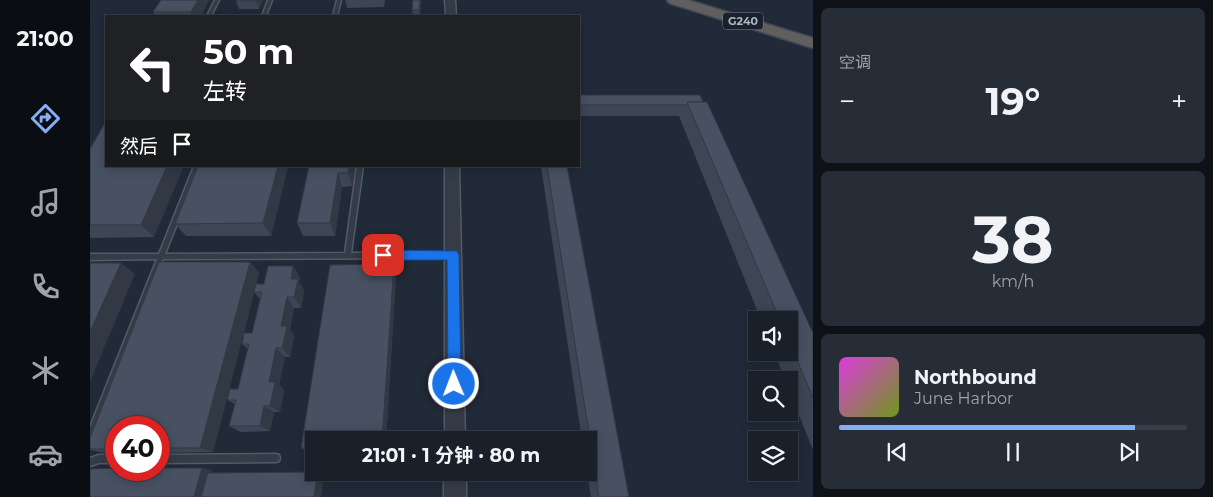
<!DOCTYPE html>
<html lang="zh">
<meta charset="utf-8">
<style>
body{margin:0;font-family:Montserrat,"Noto Sans SC",sans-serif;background:#262d36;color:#f1f3f6;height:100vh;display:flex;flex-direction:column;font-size:19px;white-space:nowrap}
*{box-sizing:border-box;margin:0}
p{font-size:16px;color:#9fa3a8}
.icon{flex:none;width:28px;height:28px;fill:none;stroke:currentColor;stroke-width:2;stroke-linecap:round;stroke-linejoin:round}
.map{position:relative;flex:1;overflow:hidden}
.details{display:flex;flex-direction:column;gap:8px;padding:8px;background:#0e1217;width:400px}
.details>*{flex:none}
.top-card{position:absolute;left:15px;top:15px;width:475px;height:152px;border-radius:0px;box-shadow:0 2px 12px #0003,0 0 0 1px #373e47;background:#202124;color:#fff;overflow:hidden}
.buttons{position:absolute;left:658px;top:311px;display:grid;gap:10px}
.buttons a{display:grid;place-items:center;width:50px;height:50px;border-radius:0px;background:#19202a;box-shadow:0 2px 12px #0003,0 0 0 1px #373e47;font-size:25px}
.speed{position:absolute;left:15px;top:416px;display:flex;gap:10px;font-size:25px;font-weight:700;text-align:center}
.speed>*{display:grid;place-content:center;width:65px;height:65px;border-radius:50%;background:#19202a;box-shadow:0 2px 12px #0003,0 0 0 1px #373e47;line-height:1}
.speed .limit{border:8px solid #d22;background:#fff;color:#111}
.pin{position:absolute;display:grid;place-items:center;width:42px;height:42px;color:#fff;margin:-21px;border-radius:10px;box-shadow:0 2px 8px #0006}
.me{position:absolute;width:55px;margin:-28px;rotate:359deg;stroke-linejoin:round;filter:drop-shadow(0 0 4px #0008)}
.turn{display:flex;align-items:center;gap:18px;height:105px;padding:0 15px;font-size:22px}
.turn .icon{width:65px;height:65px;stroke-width:2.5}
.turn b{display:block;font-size:35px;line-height:42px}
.then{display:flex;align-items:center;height:48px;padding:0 15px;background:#0003;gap:10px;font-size:19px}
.big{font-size:38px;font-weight:700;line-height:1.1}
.details .card{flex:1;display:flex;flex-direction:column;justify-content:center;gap:8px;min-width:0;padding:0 18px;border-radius:8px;background:#262d36}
.details .dial{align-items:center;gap:0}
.dial b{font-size:65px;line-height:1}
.song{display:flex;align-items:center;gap:15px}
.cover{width:60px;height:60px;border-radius:8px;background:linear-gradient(135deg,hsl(300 70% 55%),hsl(80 70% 35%))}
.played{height:5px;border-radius:2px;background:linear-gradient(90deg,#84aef5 85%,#373e47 85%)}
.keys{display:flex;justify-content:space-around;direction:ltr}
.heat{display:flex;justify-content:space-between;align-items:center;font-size:28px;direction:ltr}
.trip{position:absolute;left:215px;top:431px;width:292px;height:50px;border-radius:0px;background:#19202a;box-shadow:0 2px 12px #0003,0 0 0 1px #373e47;font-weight:700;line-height:50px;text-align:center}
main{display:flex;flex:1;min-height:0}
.tab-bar{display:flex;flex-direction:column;width:90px;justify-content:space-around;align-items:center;background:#0a0d11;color:#9fa3a8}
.tab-bar .icon{width:35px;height:35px}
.tab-bar .selected{color:#84aef5}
.tab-bar b{font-size:22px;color:#f1f3f6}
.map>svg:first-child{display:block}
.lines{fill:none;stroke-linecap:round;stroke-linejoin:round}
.service-casing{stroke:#525a66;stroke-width:3}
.tertiary-casing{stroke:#525a66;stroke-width:3}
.trunk-casing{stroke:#3f4753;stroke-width:3}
.service{fill:#353c48;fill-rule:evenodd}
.tertiary{fill:#353c48;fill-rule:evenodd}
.trunk{fill:#605f5d;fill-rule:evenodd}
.wall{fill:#3d4654}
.shaded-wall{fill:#323945}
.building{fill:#475162;stroke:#323945}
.route{fill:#1a73e8;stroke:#114b97}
.labels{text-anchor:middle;stroke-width:5;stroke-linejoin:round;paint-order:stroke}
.shield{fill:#1a212d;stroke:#828a97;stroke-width:1}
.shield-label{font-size:11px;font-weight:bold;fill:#afb7c5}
</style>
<main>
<nav class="tab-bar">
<b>21:00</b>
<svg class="icon selected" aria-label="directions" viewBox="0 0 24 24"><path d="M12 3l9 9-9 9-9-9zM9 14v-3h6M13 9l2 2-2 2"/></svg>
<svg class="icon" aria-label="music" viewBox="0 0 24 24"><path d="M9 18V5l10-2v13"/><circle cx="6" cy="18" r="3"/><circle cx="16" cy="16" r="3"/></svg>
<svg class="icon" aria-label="phone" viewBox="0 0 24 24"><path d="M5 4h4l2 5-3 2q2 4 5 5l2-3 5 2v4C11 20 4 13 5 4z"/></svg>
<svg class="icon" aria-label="climate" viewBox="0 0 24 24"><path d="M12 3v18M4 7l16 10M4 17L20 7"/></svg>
<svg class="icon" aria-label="car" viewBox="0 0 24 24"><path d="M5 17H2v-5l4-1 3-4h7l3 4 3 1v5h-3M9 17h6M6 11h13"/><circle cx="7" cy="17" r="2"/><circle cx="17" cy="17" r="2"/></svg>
</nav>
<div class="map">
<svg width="723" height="497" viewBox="0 0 723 497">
<rect width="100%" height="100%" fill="#212a38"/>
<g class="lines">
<g class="service-casing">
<g id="service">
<polygon points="125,0 129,0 121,16 117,16"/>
<polygon points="178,0 182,0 176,16 172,16"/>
<polygon points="247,0 251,0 247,16 243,16"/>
<polygon points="104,166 110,166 75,254 255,253 267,166 273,166 261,253 363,252 365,253 366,255 365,257 363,258 73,259 4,437 3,440 0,441 0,427 67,259 0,260 0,254 69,254"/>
<polygon points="186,454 189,455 190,458 189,461 186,462 69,463 69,455"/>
<polygon points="9,455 26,455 26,463 9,463 0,466 0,458"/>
</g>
</g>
<g class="tertiary-casing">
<g id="tertiary">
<polygon points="355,0 365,0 366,16 356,16"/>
<polygon points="355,166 369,166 375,440 355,440"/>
<rect x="354" y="472" width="22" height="25"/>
</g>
</g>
<g class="trunk-casing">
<polygon id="trunk" points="577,0 598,0 723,38 723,48 579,3"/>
</g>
<use href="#service" class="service"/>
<use href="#tertiary" class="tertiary"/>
<use href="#trunk" class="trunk"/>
</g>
<g class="wall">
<polygon points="119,0 111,16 65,16 63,12"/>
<polygon points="173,0 169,9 149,9 146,1"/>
<polygon points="255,0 295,0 294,7 257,8"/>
<polygon points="331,0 330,16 323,16 322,10"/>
<polygon points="489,95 610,95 723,333 723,450 699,390 699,380 695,380 684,352 699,352 699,320 671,320 589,116 489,116"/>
<polygon points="0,149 64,237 0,238"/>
<polygon points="198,166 181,236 96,236 85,224"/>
<polygon points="219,166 264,166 265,170 262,186 252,187 245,236 213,236 207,223"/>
<polygon points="451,166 477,166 539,497 501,497 497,472 499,472 499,440 492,440"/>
<polygon points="160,262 169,273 123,452 69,453 69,428 26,428 26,453 15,453 0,450 0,438"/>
<polygon points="203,266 210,277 209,282 214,290 211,308 204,308 200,330 204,335 200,357 195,357 189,385 194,390 190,412 184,412 180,431 151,432 139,426 145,404 137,400 148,389 158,349 152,344 162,333 170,299 164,292 174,284"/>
<polygon points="306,276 296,440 224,440 224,452 219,452 211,448"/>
</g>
<g class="shaded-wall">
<polygon points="108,0 119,0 111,16 103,16 101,12"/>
<polygon points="167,0 173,0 169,9 166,1"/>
<polygon points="330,0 331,0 330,16 329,10"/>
<polygon points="77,166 94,166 64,237 51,225"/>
<polygon points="188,166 198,166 181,236 173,223"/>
<polygon points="259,166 264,166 265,170 262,186 258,173"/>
<polygon points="248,173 252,187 245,236 240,223"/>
<polygon points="160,262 169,273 123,452 110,448"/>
<polygon points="31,263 45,274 0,382 0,332"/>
<polygon points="304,264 306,276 296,440 292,440"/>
<polygon points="203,266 210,277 209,282 214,290 211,308 204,297 201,279"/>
<polygon points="197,297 204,308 200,330 204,335 200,357 192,348 191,326"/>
<polygon points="186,348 195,357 189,385 194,390 190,412 180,406 179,382"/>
<polygon points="174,406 184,412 180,431 170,426"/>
<polygon points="112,468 122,470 116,497 104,497"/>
<polygon points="228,472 234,474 231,497 224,497"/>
</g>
<g class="building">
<polygon points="71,0 108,0 101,12 63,12"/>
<polygon points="147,0 167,0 166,1 146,1"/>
<polygon points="323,0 330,0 329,10 322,10"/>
<polygon points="489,95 610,95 613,102 597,102 599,105 489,105"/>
<polygon points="597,102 617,102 723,333 723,398 699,341 699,320 690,320"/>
<polygon points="16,121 16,166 77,166 51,225 0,225 0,149"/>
<polygon points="108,166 188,166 173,223 85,224"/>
<polygon points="219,166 259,166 258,173 248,173 240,223 207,223"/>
<polygon points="457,166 477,166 539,497 509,497"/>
<polygon points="69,262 160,262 110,448 69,448 69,428 26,428 26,449 0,449 0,438"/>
<polygon points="0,263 31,263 0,332"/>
<polygon points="304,264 292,440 224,440 224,448 211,448 240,265"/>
<polygon points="178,266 203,266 201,279 208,279 204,297 197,297 191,326 197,326 192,348 186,348 179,382 185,382 180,406 174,406 170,426 139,426 146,400 137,400 140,389 148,389 159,344 152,344 154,333 162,333 172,292 164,292 166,284 174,284"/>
<polygon points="26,468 26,470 69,470 69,468 112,468 104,497 0,497 0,469"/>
<polygon points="224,472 228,472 224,497 111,497 118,473"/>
</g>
<polygon class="route" points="293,250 367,251 369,255 371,384 369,389 364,391 360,389 358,384 357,260 293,260 289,258 287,255 289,252"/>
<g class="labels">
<rect class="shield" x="633" y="12.5" width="40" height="17" rx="4"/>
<g class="shield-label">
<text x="653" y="25">G240</text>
</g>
</g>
</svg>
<div class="buttons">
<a><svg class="icon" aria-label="sound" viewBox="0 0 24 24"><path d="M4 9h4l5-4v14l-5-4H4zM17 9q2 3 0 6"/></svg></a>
<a><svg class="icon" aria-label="search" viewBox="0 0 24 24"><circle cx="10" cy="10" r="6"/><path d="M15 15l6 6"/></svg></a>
<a><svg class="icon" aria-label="layers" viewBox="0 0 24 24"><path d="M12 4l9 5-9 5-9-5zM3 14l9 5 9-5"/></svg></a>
</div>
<div class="speed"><div class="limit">40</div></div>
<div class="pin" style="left:293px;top:255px;background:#d93025"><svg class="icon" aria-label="arrive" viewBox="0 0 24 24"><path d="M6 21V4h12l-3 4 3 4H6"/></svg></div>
<svg class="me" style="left:364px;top:384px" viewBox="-20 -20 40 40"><circle r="17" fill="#1a73e8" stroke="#fff" stroke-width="3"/><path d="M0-11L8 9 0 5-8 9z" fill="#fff"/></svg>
<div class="trip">21:01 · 1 分钟 · 80 m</div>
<div class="top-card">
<div class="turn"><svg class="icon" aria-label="left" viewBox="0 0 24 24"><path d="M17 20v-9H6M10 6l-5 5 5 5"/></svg><div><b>50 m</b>左转</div></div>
<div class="then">然后<svg class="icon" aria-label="arrive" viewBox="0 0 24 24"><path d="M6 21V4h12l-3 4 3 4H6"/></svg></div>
</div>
</div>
<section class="details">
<div class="card"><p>空调</p>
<div class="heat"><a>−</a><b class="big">19°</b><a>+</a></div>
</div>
<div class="card dial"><b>38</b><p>km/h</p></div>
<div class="card">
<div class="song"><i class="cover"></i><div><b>Northbound</b><p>June Harbor</p></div></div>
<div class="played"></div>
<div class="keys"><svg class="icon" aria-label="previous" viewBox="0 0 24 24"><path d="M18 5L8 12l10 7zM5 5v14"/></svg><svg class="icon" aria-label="pause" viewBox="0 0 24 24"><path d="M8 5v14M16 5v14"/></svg><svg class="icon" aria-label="next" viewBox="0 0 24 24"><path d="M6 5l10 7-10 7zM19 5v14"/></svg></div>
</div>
</section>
</main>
